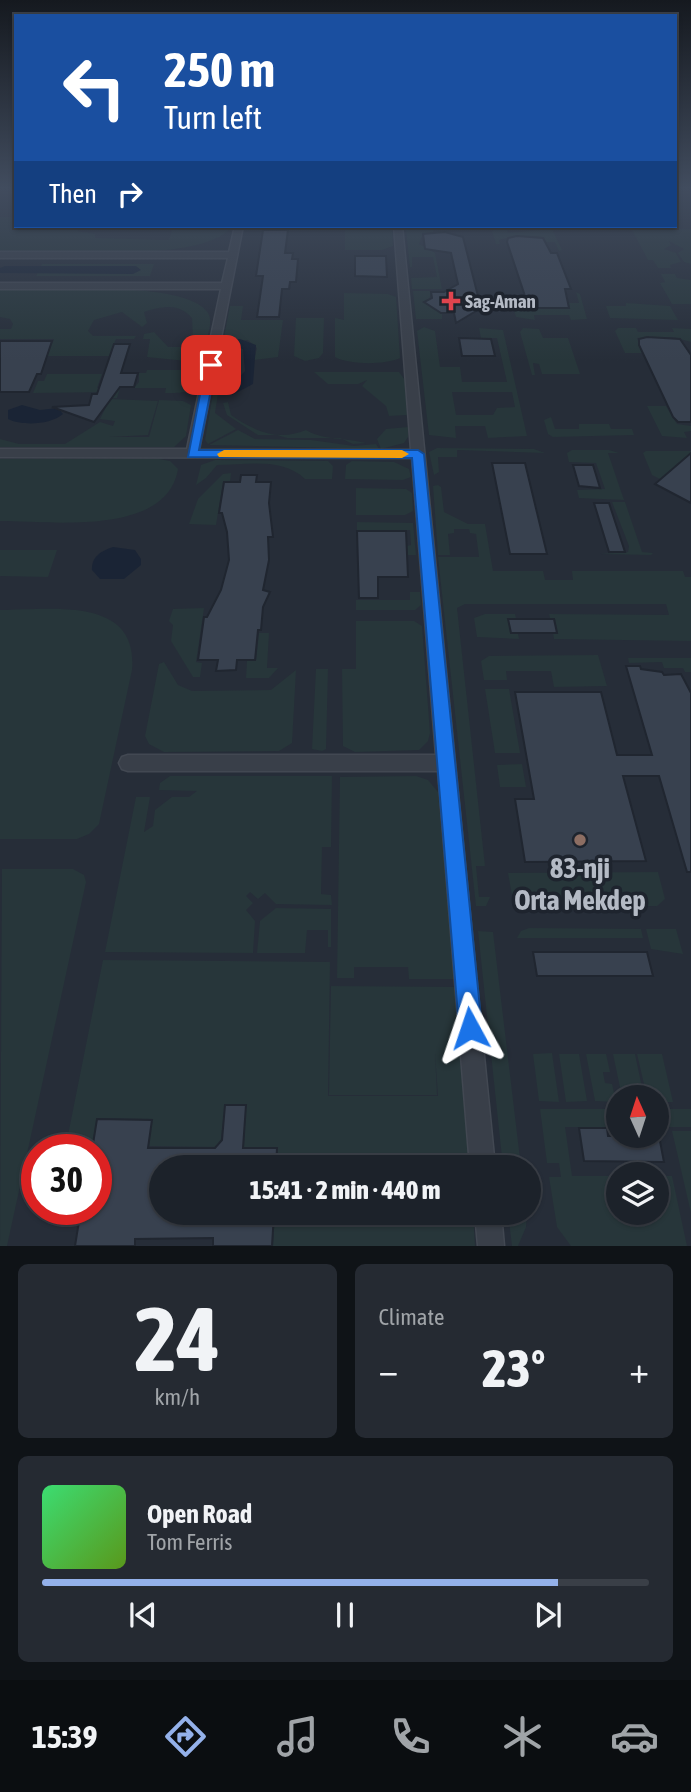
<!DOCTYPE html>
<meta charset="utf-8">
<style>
body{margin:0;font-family:"Asap Condensed",sans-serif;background:#252a32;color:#f1f3f6;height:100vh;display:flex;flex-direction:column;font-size:26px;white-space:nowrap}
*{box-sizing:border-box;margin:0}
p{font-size:23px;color:#a0a4a8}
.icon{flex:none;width:38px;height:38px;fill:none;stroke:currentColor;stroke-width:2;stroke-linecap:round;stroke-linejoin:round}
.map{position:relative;height:1246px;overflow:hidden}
.drawer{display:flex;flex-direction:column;gap:18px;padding:18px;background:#0f1317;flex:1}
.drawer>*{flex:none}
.top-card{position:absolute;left:14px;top:14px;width:663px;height:214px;border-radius:0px;box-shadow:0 2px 5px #0004,0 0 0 2px #3a3f47;background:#1a4fa0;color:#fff;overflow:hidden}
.needle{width:46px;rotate:357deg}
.buttons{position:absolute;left:606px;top:1085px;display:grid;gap:14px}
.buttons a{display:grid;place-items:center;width:63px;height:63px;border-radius:50%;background:#1c222a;box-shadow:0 2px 5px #0004,0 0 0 2px #3a3f47;font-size:35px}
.speed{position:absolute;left:21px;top:1134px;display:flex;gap:14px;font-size:35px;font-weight:700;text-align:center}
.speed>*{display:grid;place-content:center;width:91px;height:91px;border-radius:50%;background:#1c222a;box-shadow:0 2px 5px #0004,0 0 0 2px #3a3f47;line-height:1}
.speed .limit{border:10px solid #d22;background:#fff;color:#111}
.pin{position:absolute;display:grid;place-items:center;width:60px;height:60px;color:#fff;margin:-30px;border-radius:14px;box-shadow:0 4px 10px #0006}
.me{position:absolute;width:77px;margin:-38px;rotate:355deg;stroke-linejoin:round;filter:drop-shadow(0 0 5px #0008)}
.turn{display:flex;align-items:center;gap:24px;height:147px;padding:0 35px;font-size:32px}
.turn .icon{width:91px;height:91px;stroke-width:2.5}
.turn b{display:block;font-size:49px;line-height:60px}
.then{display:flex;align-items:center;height:66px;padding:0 35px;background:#0003;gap:14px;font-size:26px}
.big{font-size:52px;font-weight:800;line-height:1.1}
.drawer .tile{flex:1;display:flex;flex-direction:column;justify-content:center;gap:10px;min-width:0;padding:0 24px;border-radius:10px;background:#252a32}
.drawer .dial{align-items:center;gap:0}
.dial b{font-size:91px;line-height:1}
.song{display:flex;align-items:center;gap:21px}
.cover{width:84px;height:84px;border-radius:10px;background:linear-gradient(135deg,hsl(140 70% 55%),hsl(90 70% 35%))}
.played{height:7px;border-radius:4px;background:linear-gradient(90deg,#94b1ea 85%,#3a3f47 85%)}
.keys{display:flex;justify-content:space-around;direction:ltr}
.heat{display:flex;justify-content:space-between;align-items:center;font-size:38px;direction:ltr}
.drawer .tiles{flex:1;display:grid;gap:18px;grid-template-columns:1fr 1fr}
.tile:last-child{grid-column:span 2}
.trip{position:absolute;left:149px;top:1155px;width:392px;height:70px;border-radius:35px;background:#1c222a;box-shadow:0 2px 5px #0004,0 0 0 2px #3a3f47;font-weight:800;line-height:70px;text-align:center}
.tab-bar{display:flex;height:112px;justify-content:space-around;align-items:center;background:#0b0e11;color:#a0a4a8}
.tab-bar .icon{width:49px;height:49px}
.tab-bar .selected{color:#94b1ea}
.tab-bar b{font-size:32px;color:#f1f3f6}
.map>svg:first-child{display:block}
.green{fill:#27363a;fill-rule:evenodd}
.water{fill:#1a2435}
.building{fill:#38414f;stroke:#202630;stroke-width:2}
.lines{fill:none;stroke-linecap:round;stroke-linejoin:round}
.street-casing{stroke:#424852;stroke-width:3}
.street{fill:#393f49;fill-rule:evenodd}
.route{fill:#1a73e8;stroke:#114b97;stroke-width:2}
.slow{fill:#f59e0b}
.health-dot{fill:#e0444e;stroke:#1e242e;stroke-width:2.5}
.education-dot{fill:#8d6e63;stroke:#1e242e;stroke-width:2.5}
.labels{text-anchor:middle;stroke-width:7;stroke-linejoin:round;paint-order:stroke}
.far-poi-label{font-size:19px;font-weight:bold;fill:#b4bac5;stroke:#1e242e;text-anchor:start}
.near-poi-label{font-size:28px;font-weight:bold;fill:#b4bac5;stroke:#1e242e}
</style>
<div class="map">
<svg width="691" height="1246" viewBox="0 0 691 1246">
<rect width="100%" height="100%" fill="#262d38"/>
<g class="green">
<path d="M0,217H16V226L81,227L77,231L95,234V238L169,240L173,226H232C208,264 46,251 0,251Z"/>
<polygon points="337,226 392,226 393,246 382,250 345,250 345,229 337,230"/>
<polygon points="433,229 433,233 422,236 419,244 435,253 442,289 412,289 411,278 437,277 433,257 412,257 412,267 410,267 406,230"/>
<polygon points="495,229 507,229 508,233 552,229 562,250 559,251 555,242 546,242 544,237 517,236 499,240 500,244 496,244 492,231"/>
<polygon points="691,229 691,264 684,262 678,253 684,249 669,241 671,245 664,249 676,253 681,262 670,265 671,268 658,268 653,260 648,260 632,230"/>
<polygon points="42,264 154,264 150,276 36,276"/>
<polygon points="661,274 675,274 677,278 691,280 691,304 672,304 660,283 665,282"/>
<path d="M0,290C40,290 187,279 208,313C215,324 203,343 204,354L186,361L147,357L150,339H143L144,334L154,332L168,347H183L193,342L192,318C179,303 162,306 144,312L147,323L142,327L122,312L94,320L88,331L93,336H136L134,339H116L109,356H47L54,339H0V329H11L13,324L10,319L0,317Z"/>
<polygon points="413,291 436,291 431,294 427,304 442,314 442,319 416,319"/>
<polygon points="576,292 580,294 587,319 571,320 569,315 534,315 535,320 516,317 511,301 529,309 570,309 569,303 579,303"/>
<path d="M344,293L388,294L396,297L400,358C386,365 349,365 335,357V318L344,320Z"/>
<polygon points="626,303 670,306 678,320 610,318 606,306 626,306"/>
<polygon points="230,306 243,306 241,320 283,320 278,357 254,360 257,348 248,340 223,342"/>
<polygon points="296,318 324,318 323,353 319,358 305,361 294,356"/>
<path d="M424,327L435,331L440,367H460L462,382H507L497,338H481L479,328L503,330L527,436L488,438L485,426H455L456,438L429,435L417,331ZM452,392H512L515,407L497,408L493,415H456Z"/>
<polygon points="523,328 539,329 543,338 568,338 580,374 542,374 539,364 533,363 535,375 532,375 520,332"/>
<polygon points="618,328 636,328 638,332 674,332 672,328 691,329 691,342 673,337 637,338 642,353 625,353 615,331"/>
<path d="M147,370H190L199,376C195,394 181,393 165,393L166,388H134L139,382V373H146Z"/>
<polygon points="314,372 399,372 405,380 407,415 389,416 386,406 362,386 367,380 358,384 328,384"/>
<polygon points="47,374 102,374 97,388 120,388 117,398 110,398 111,392 33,393 38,381 44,381"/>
<polygon points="221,374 227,380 219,387 215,413 236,429 208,444 205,440 216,376"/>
<polygon points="110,399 158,401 148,435 109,437 149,437 159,400 183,401 191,405 186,436 174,447 0,447 0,439 19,444 65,444 100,422 113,426 115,421 100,419"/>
<path d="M228,402L231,415C254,431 278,442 306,430C322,440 347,438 366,443L353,444L340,438H287L277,435H258L227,415L223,403Z"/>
<polygon points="647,406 666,406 677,424 691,426 691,431 684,432 687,438 662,436"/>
<polygon points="551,417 555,429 579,429 579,424 609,424 611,429 632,429 634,435 553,437 548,434 544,420"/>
<polygon points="408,427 408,437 404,443 381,449 377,439 386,429"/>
<polygon points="238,430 255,439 311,440 354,446 376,444 379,449 209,445"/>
<polygon points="437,448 534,449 545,453 457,450 457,457 438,457 439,472 434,475 429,452"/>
<polygon points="572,450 609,450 619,453 608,453 624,500 579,498 577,490 605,489 596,463 569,462 567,453"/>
<polygon points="646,451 691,451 691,457 687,456 660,479 652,475 643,453"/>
<path d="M0,459H159L170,461L178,469C167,537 50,521 0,521Z"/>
<path d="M215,460L328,461L333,466L332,479H305C282,457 246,465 217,465L206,478L196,485L201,465Z"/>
<polygon points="352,461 394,462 409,469 411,477 403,480 345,479 346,465"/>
<polygon points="231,473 230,482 223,482 216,525 189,524 198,499 223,474"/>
<polygon points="438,485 441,487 444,512 468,524 485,524 493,571 543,571 545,580 573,580 572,571 683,571 685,577 691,577 691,641 554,639 553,633 558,633 555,619 550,618 549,614 669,615 666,604 465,604 457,608 485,866 476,866 479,897 490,897 486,906 476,906 438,557 479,557 476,534 470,533 469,529 454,529 454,533 448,534 450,555 438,555 433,486"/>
<polygon points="356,488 406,489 412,493 413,511 405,515 356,515"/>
<polygon points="612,502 625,502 642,552 653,553 651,555 600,554 628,552 629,546"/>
<polygon points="357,522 413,523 416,555 408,555 407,546 411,545 410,530 357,530"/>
<polygon points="0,550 57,550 48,577 0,576"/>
<polygon points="410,592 420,592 421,605 415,610 356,610 356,600 410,600"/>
<polygon points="204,608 196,662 202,663 200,677 193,677 171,641 173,625 169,621 173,609"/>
<path d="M0,610C49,610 139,595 132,670L99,824L89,834L77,839H0Z"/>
<polygon points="485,614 515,614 516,618 508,619 510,633 518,634 519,639 477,637 474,618"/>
<polygon points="356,621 414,621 422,626 430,733 428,741 419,750 355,752 343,746 342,669 356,669"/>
<polygon points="259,633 269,633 267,668 278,668 269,678 246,678 247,661 256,661"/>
<polygon points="598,655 607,686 554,687 551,671 506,671 507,680 484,680 481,661 489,656"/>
<polygon points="628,658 691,658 691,672 685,672 683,668 664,668 662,662 629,663"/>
<polygon points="164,662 178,685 192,691 271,690 296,670 292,743 279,751 164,752 149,744 145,736 159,664"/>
<polygon points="316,669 328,669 326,749 322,751 312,749"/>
<polygon points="485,689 509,689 520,753 495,753"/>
<polygon points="522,764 526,787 500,787 497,765"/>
<polygon points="170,776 332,776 331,847 322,847 321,894 331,895 332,905 276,904 265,893 258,899 250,892 246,896 253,903 246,910 255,921 253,953 105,952 136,797 150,797 144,832 153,826 155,810 172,797 189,797 197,791 159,790 160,783"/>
<polygon points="416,776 428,780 438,792 455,979 409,979 408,967 354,967 354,978 337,978 340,777"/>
<polygon points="2,869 73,869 84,875 86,882 7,1246 0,1246"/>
<polygon points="658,872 665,899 657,906 522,907 513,901 508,873"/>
<polygon points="276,908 331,909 331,947 328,947 328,930 307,930 305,953 257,953 260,921"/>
<polygon points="529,928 641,929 643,938 517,938 521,931"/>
<polygon points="646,929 676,929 683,954 651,949"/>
<polygon points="478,931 493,932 521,1167 503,1167"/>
<polygon points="103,960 330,962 328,1096 438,1096 435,1053 437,1095 329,1095 331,986 455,987 469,1167 277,1167 278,1147 244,1147 246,1105 225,1104 220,1147 149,1146 152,1119 97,1118 91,1150 65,1150"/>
<polygon points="552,1053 559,1102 539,1101 533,1054"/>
<polygon points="559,1054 579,1054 587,1101 566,1102"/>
<polygon points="586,1054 606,1054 610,1072 603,1072 605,1083 612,1084 616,1102 595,1101"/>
<polygon points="613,1054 635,1054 644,1097 622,1097"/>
<polygon points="637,1054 662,1054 673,1102 656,1102 656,1097 647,1097"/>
<polygon points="540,1109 618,1109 618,1127 565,1127 572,1176 618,1176 618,1213 656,1213 656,1176 672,1176 687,1246 571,1246 557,1227 549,1177 561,1177 559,1163 547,1163"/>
<rect x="656" y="1109" width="35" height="18"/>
<polygon points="672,1131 691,1131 691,1213"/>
<polygon points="275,1213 473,1213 475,1246 273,1246"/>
<polygon points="508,1213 527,1213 526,1227 518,1246 512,1246"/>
</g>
<g class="water">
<polygon points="5,266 136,266 141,270 133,274 0,273 0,268"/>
<polygon points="240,339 256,345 253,384 232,395 233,384 245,371 243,349 233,346 187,346 193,342"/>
<path d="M22,405L40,410L58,408L63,414C50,425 22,426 8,419V410Z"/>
<path d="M113,547L135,550L141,559V565L124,579H100L92,570C91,557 101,551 113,547Z"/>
</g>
<g class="building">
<polygon points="263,230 288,230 285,253 293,253 292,259 298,259 296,282 290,282 289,289 282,289 279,317 257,317 263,276 256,276"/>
<polygon points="445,232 463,237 481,308 456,323 454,313 441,313 424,302 432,298 431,292 444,292 458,284 451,253 425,249 423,234"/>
<polygon points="517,236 543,238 551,253 557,253 571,289 565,289 569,308 529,308 507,242 508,238"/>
<polygon points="355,256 386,256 387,277 355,276"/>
<polygon points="647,337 680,339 691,355 691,422 678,422 673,417 639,345 639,339"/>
<polygon points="459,338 491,339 495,356 462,356"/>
<polygon points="0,341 52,341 41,374 37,374 29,392 0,392"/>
<polygon points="114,344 130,344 121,373 138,373 134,387 120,387 94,422 52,407 89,405 92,394 97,394"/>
<polygon points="691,453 691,503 655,484"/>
<polygon points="492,463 525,463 547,554 510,554"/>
<polygon points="573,465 593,465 600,488 579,486"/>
<polygon points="241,475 257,475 256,482 271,482 269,503 273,537 268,537 269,560 263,590 270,592 263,607 261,630 258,630 255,660 237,660 236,670 216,671 218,660 198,660 204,617 207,617 221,590 229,560 227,532 222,513 219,513 224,482 240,482"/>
<polygon points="594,503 609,503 625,552 609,552"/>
<polygon points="357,531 406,531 408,577 378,577 378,598 359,598"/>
<polygon points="508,619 554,619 557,633 511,633"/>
<polygon points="626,666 640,666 641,669 662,672 664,675 681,674 691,693 691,872 687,872 659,776 623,776 646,861 525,862 515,799 534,799 515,692 601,692 617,755 652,755"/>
<polygon points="533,952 647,952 653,976 537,976"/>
<polygon points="225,1105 246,1105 243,1148 277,1148 276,1167 161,1167 161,1213 274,1213 272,1246 213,1246 213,1238 135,1239 135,1246 75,1246 81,1209 96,1209 96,1150 92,1150 97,1119 152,1120 148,1148 215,1148 222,1140"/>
<polygon points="579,1128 607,1128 608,1136 659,1136 664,1162 584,1161"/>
</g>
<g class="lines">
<g class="street-casing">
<g id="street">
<polygon points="235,226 243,226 199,450 411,450 394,226 402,226 495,1167 470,1167 438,771 128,771 122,769 119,763 122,757 128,755 436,755 412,458 0,457 0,449 187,449 221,289 0,289 0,283 222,283 228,258 0,258 0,252 229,252"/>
<polygon points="475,1213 501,1213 504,1246 478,1246"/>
</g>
</g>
<use href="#street" class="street"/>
</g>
<linearGradient id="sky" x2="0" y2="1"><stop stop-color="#15191f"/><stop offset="0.52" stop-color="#414c5e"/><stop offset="1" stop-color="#414c5e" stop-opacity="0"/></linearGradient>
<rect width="691" height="361" fill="url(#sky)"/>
<polygon class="route" points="206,363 216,365 199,450 418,450 424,454 482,1028 478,1037 470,1040 462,1037 459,1028 412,458 188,457"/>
<polygon class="slow" points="224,450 402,450 409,454 402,458 219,457 217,454"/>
<path class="health-dot" d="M447.5 290.5h7v7h7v7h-7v7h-7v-7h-7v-7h7z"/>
<circle class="education-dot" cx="580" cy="840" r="7"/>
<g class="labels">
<g class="far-poi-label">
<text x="465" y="308">Sag-Aman</text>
</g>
<g class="near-poi-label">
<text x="580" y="878">83-nji<tspan x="580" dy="32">Orta Mekdep</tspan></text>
</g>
</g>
</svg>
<div class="buttons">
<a><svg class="needle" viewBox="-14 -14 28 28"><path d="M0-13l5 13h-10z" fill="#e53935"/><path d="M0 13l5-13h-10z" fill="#a0a4a8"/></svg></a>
<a><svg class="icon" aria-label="layers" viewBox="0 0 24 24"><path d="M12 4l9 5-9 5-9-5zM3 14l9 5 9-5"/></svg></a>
</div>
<div class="speed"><div class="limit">30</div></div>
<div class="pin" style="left:211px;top:365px;background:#d93025"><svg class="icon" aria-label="arrive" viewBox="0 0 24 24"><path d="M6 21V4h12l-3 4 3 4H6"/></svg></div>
<svg class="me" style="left:470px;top:1028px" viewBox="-20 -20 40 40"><path d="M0-17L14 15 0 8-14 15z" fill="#1a73e8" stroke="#fff" stroke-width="4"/></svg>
<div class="trip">15:41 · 2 min · 440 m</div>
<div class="top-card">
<div class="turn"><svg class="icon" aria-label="left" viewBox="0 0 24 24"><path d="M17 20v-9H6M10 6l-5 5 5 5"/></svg><div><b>250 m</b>Turn left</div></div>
<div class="then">Then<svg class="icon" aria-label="right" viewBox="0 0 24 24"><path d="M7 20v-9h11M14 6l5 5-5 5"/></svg></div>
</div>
</div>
<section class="drawer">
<div class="tiles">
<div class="tile dial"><b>24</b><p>km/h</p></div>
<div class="tile"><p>Climate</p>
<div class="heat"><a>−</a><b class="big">23°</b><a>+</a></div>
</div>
<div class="tile">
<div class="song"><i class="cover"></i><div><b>Open Road</b><p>Tom Ferris</p></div></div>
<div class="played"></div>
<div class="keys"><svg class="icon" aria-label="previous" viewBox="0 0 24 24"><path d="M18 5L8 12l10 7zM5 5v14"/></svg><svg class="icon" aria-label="pause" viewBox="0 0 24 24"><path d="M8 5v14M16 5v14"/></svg><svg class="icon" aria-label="next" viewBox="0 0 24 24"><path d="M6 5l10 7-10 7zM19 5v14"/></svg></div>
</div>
</div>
</section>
<nav class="tab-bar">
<b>15:39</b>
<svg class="icon selected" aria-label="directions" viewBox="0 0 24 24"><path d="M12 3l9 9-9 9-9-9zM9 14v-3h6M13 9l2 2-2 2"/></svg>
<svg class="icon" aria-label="music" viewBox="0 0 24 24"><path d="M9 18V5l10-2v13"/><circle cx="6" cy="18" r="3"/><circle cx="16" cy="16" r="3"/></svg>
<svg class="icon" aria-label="phone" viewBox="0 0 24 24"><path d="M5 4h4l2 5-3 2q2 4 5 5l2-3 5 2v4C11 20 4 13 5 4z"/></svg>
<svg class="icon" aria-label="climate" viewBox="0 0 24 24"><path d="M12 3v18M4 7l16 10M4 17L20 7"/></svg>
<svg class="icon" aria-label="car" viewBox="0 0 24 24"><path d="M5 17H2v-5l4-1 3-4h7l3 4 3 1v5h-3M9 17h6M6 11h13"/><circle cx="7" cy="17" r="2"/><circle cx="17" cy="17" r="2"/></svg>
</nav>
